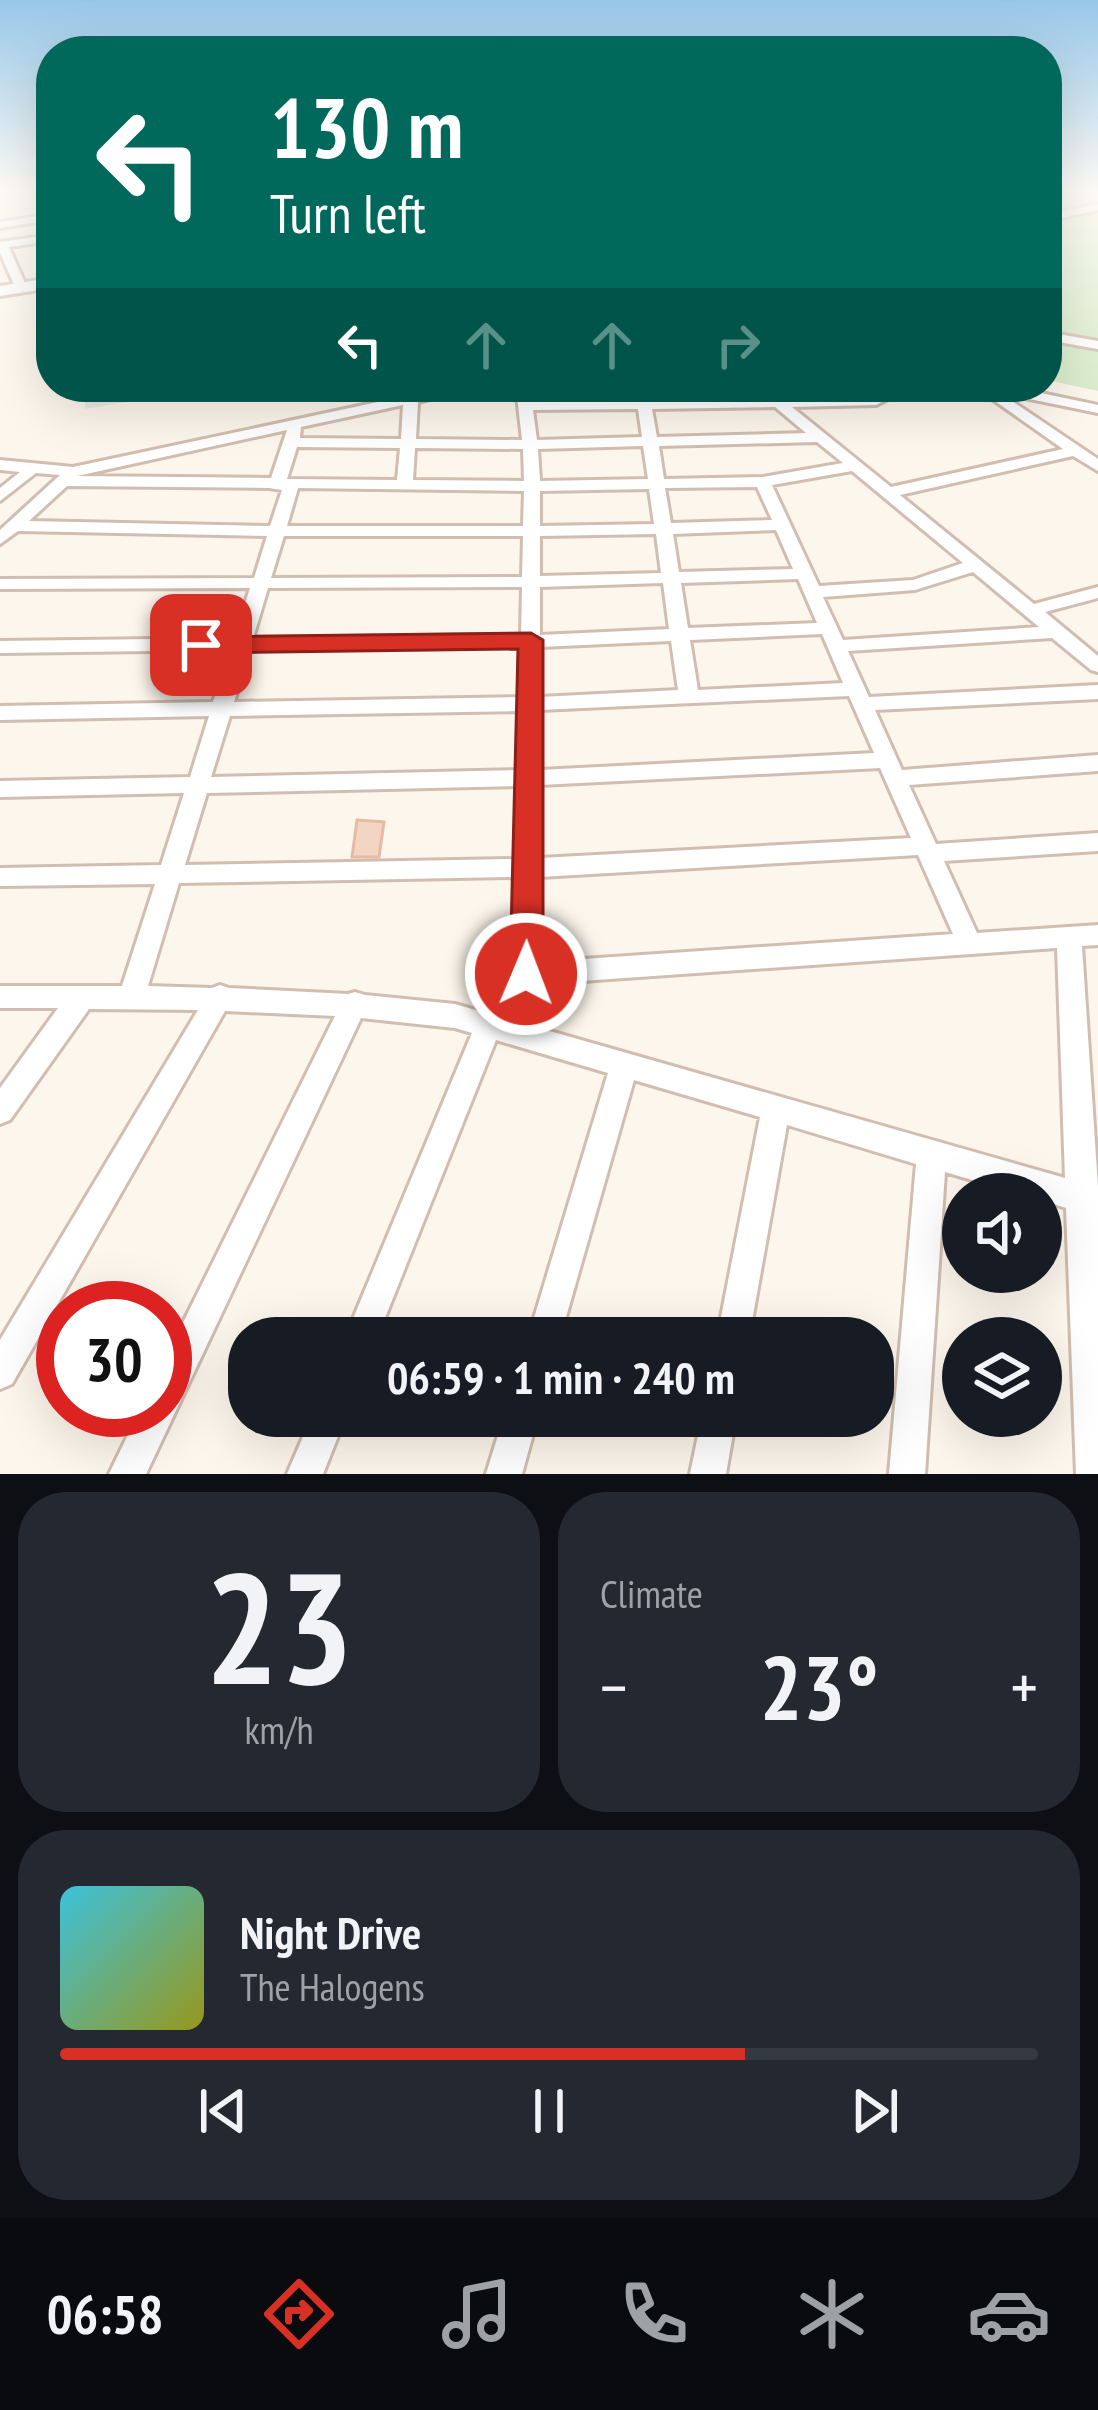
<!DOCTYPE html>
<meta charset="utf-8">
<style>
body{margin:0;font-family:"PT Sans Narrow",sans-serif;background:#242831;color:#f1f3f6;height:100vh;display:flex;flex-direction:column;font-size:45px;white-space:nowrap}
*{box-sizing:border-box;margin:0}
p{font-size:39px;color:#9ea1a6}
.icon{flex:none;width:66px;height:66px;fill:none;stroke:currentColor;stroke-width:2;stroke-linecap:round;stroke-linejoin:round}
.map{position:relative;height:1474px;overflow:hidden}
.sheet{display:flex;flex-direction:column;gap:18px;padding:18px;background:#0d0f14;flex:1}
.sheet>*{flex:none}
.banner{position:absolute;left:36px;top:36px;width:1026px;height:366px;border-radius:48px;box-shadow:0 12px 48px #0002;background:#00695c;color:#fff;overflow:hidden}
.fabs{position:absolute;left:942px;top:1173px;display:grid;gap:24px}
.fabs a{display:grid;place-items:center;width:120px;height:120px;border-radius:50%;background:#171b24;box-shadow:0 12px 48px #0002;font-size:60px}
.speed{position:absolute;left:36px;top:1281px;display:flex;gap:24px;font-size:60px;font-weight:700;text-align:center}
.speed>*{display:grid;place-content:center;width:156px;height:156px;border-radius:50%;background:#171b24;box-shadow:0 12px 48px #0002;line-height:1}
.speed .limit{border:18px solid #d22;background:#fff;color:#111}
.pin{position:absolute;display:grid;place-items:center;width:102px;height:102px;color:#fff;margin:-51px;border-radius:24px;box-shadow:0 6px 18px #0006}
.me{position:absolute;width:132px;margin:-66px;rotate:1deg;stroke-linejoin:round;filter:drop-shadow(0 0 9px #0008)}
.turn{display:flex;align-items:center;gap:42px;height:252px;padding:0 36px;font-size:54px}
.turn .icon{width:156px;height:156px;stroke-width:2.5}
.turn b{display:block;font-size:84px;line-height:102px}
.lanes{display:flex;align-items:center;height:114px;padding:0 36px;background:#0003;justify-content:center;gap:60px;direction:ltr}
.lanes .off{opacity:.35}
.big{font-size:90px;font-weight:700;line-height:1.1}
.sheet .card{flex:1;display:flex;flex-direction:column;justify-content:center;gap:18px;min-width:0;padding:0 42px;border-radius:48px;background:#242831}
.sheet .dial{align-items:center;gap:0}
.dial b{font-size:156px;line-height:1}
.song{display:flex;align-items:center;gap:36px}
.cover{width:144px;height:144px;border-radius:18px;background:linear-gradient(135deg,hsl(190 70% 55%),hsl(60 70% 35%))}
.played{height:12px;border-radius:6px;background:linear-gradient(90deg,#d93025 70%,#363941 70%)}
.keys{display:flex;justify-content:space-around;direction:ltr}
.heat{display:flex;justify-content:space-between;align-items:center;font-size:66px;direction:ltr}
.sheet .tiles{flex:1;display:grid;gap:18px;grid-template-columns:1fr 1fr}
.card:last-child{grid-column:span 2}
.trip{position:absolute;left:228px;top:1317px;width:666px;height:120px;border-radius:48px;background:#171b24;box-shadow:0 12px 48px #0002;font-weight:700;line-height:120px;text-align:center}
.dock{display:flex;height:192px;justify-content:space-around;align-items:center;background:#090b0e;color:#9ea1a6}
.dock .icon{width:84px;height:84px}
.dock .on{color:#d93025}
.dock b{font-size:54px;color:#f1f3f6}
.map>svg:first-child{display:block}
.industrial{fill:#efe9e4}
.green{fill:#d8ecc9}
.building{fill:#f3d5c3;stroke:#e6bba3;stroke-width:3}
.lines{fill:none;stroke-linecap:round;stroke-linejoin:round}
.street-casing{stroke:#d1beb0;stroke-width:6}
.secondary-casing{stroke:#d6c0b0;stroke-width:6}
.street{fill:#fff;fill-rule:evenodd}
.secondary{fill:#fff;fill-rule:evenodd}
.route{fill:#d93025;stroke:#8d1f18;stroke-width:3}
</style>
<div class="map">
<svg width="1098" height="1474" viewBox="0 0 1098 1474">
<rect width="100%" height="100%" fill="#fdf6ec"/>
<polygon class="industrial" points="81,387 209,387 86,409"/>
<polygon class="green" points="1047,189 1098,189 1098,391 1047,380"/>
<polygon class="building" points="357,820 384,822 379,857 352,857"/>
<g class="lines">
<g class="street-casing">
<g id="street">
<polygon points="33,189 43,189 51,202 51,213"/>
<polygon points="1098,204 1098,210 1047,221 1047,215"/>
<polygon points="51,214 51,220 0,228 0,222"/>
<polygon points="51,235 51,241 9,247 27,288 17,291 0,253 0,242"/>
<polygon points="1047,332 1098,341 1098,349 1047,340"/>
<path d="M448,387H475L418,402L416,439L522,440L516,387H530L532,402L637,400L635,387H649L651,400L873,397L893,387H911L876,405L792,407L891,487L1063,449L975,387H1013L1098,405V413L1000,393L1098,459V471L1073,456L900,495L1034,604L1098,587V598L1045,612L1098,656V672L1091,670L1052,638L848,651L869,697L1098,685V699L875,710L902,770L1098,755V771L909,785L936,844L1098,833V851L944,861L977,933L1098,925V945L1082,946L1098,1187V1474H1076L1066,1208L1041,1200V1194H1020L945,1172L925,1474H889L916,1164L787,1125L749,1338H717L760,1117L634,1080L560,1338H528L608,1073L496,1040L377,1338H345L472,1033L455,1028L361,1018L146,1474H109L140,1410H165V1359L335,1016L225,1011L12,1384L0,1389V1340L198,1010L89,1009L10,1120L0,1124V1088L58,1008H0V986H122L155,884L0,886V868L161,865L184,793L0,797V781L190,777L209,716L0,720V706L213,702L230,650L0,653V641L234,638L250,588L0,589V579L254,578L267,536L18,531L0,544V530L60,475L36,473L0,501V488L20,472L0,470V460L73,467ZM403,405L401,439L300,438L301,427ZM775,407L806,433L657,437L652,409ZM638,409L642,437L537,440L533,410ZM287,430L271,478L77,476ZM817,442L843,463L763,477L664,479L659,446ZM643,446L648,479L540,481L538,449ZM297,447L400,448L397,480L287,479ZM415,448L523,449L524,481L413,480ZM852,471L963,563L913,580L819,586L772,485ZM67,486L269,488L282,490L270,526L29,521ZM757,487L772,520L671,523L665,488ZM298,488L524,491L523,526H287ZM649,489L654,524L540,526V491ZM776,530L793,569L679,572L673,534ZM656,534L661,573L540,576V536ZM284,536H523L522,577L271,578ZM973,572L1039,627L843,640L823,597L915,590ZM798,579L817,623L688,628L681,583ZM663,583L669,629L540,635V587ZM522,587L521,635L253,638L268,588ZM822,634L843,683L698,690L690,640ZM671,641L678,690L540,697V647ZM520,647L519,697L234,702L250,650ZM849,696L874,753L540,770V710ZM519,711L518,770L211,777L230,716ZM880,768L911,838L540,858V785ZM518,786L516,859L185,865L207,793ZM918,855L953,934L539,962L540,877ZM516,877L513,1021L455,1004L365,995L355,992L348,994L229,988L220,985L212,988L148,986L179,883ZM1057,948L1065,1178L539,1028V984Z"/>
<polygon points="312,1416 346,1416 323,1474 287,1474"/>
<polygon points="504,1416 538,1416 522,1474 486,1474"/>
<polygon points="702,1416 736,1416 726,1474 690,1474"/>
</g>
</g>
<g class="secondary-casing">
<polygon id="secondary" points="51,278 51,288 0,296 0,286"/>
</g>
<use href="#street" class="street"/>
<use href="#secondary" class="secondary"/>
</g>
<linearGradient id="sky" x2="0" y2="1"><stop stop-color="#97c7e8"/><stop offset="0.48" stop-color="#fefbf6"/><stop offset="1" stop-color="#fefbf6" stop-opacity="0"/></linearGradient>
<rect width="1098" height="395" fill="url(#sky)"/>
<polygon class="route" points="531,633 543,640 543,974 538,984 526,988 515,984 510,974 518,649 201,653 189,645 201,637"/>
</svg>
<div class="fabs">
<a><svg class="icon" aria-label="sound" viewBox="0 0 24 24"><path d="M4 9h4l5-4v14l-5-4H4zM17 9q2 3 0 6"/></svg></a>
<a><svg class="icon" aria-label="layers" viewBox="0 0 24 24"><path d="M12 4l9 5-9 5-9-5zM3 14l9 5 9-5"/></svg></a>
</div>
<div class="speed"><div class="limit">30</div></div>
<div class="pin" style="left:201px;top:645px;background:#d93025"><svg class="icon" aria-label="arrive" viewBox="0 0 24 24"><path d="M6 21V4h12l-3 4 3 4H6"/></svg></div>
<svg class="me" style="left:526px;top:974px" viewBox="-20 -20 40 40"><circle r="17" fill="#d93025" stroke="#fff" stroke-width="3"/><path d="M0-11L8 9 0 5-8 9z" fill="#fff"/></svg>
<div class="trip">06:59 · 1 min · 240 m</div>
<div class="banner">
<div class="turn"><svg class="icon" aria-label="left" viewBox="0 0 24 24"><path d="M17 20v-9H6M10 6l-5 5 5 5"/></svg><div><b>130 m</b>Turn left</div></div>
<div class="lanes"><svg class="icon" aria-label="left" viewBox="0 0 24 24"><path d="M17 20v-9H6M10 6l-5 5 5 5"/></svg><svg class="icon off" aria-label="ahead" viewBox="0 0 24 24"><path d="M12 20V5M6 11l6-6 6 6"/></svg><svg class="icon off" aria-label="ahead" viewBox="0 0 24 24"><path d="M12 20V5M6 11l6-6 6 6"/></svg><svg class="icon off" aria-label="right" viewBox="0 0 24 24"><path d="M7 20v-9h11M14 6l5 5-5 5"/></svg></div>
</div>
</div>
<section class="sheet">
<div class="tiles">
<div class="card dial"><b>23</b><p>km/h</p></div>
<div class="card"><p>Climate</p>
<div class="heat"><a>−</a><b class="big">23°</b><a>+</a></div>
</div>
<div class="card">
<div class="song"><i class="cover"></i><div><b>Night Drive</b><p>The Halogens</p></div></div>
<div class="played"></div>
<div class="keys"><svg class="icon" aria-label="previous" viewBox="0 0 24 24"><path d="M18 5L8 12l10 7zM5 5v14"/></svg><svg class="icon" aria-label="pause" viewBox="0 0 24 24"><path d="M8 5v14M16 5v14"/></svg><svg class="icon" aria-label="next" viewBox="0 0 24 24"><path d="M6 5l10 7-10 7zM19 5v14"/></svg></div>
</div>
</div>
</section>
<nav class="dock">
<b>06:58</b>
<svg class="icon on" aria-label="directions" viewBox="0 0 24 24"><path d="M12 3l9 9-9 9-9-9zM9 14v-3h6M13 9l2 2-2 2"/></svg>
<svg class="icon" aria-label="music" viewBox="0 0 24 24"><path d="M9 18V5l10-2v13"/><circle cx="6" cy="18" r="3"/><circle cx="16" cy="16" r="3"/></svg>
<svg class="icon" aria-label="phone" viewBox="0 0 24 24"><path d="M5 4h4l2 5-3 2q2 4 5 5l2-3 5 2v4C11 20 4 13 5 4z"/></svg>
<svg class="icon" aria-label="climate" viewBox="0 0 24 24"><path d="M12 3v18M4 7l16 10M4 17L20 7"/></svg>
<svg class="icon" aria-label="car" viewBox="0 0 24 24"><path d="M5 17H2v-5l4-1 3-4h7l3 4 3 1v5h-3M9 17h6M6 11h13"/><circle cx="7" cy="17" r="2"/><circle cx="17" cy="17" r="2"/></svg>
</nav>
